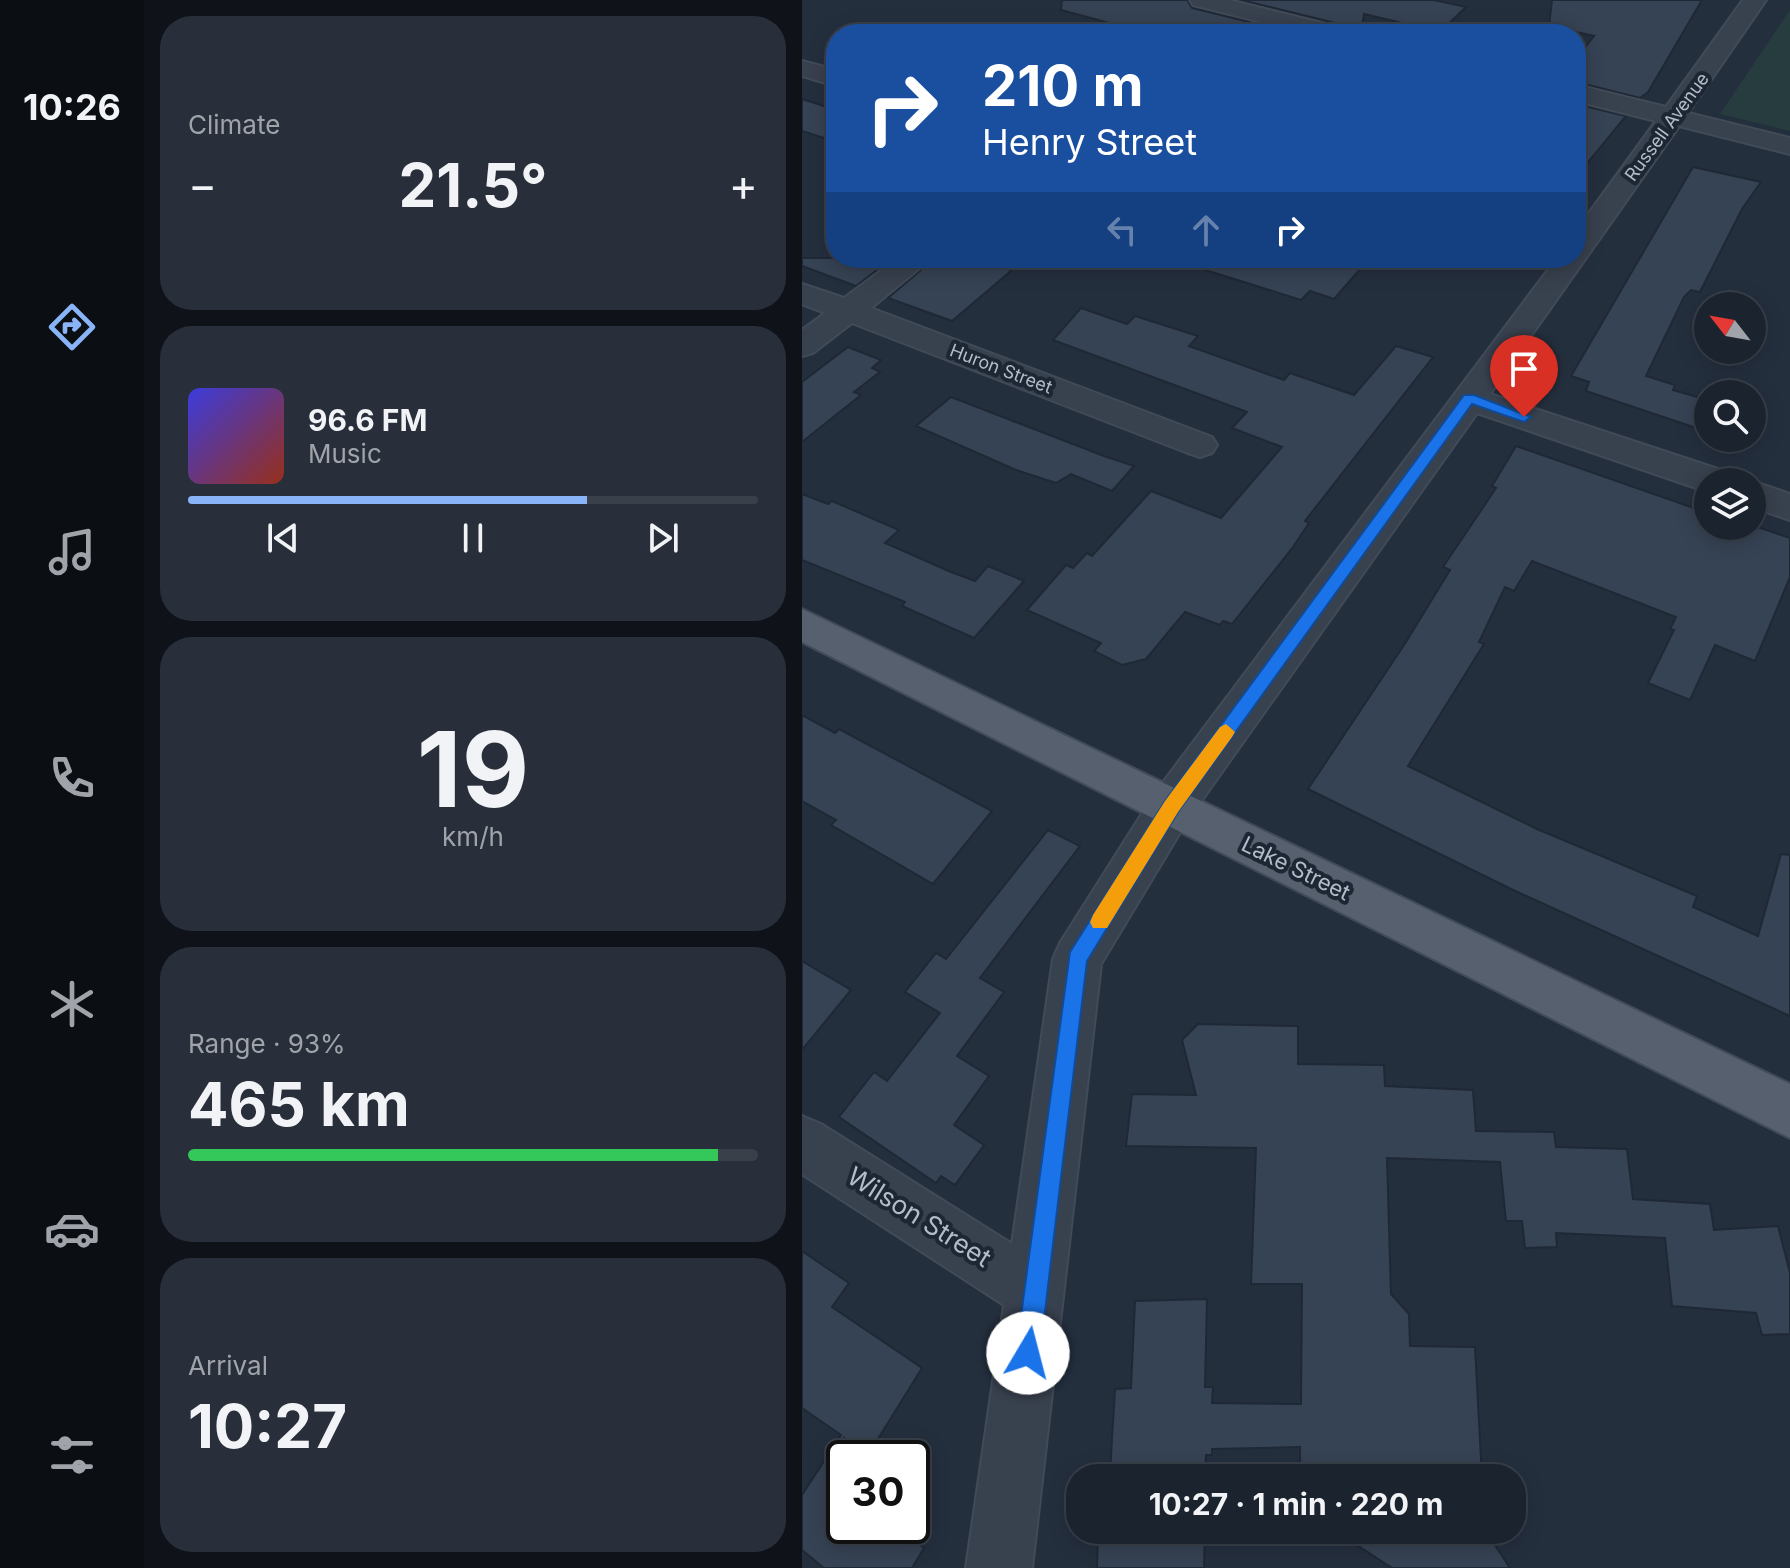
<!DOCTYPE html>
<meta charset="utf-8">
<style>
body{margin:0;font-family:Inter,sans-serif;background:#282f3a;color:#f1f3f6;height:100vh;display:flex;flex-direction:column;font-size:30px;white-space:nowrap}
*{box-sizing:border-box;margin:0}
p{font-size:26px;color:#a0a4aa}
.icon{flex:none;width:44px;height:44px;fill:none;stroke:currentColor;stroke-width:2;stroke-linecap:round;stroke-linejoin:round}
.map{position:relative;flex:1;overflow:hidden}
.panel{display:flex;flex-direction:column;gap:16px;padding:16px;background:#0f1319;width:658px}
.panel>*{flex:none}
.guide{position:absolute;left:24px;top:24px;width:760px;height:244px;border-radius:32px;box-shadow:0 4px 20px #0003,0 0 0 2px #39404a;background:#1a4fa0;color:#fff;overflow:hidden}
.needle{width:52px;rotate:301deg}
.controls{position:absolute;left:892px;top:292px;display:grid;gap:16px}
.controls a{display:grid;place-items:center;width:72px;height:72px;border-radius:50%;background:#1b232e;box-shadow:0 4px 20px #0003,0 0 0 2px #39404a;font-size:40px}
.speed{position:absolute;left:24px;top:1440px;display:flex;gap:16px;font-size:40px;font-weight:700;text-align:center}
.speed>*{display:grid;place-content:center;width:104px;height:104px;border-radius:50%;background:#1b232e;box-shadow:0 4px 20px #0003,0 0 0 2px #39404a;line-height:1}
.speed .limit{border:4px solid #111;border-radius:12px;background:#fff;color:#111}
.pin{position:absolute;display:grid;place-items:center;width:68px;height:68px;color:#fff;margin:-82px -34px;border-radius:50% 50% 50% 0;rotate:-45deg;box-shadow:0 0 8px #0007}
.pin .icon{rotate:45deg}
.me{position:absolute;width:88px;margin:-44px;rotate:8deg;stroke-linejoin:round;filter:drop-shadow(0 0 6px #0008)}
.turn{display:flex;align-items:center;gap:28px;height:168px;padding:0 24px;font-size:36px}
.turn .icon{width:104px;height:104px;stroke-width:2.5}
.turn b{display:block;font-size:56px;line-height:68px}
.lanes{display:flex;align-items:center;height:76px;padding:0 24px;background:#0003;justify-content:center;gap:40px;direction:ltr}
.lanes .off{opacity:.35}
.big{font-size:60px;font-weight:700;line-height:1.1}
.panel .tile{flex:1;display:flex;flex-direction:column;justify-content:center;gap:12px;min-width:0;padding:0 28px;border-radius:32px;background:#282f3a}
.panel .dial{align-items:center;gap:0}
.dial b{font-size:104px;line-height:1}
.song{display:flex;align-items:center;gap:24px}
.cover{width:96px;height:96px;border-radius:12px;background:linear-gradient(135deg,hsl(240 70% 55%),hsl(10 70% 35%))}
.played{height:8px;border-radius:4px;background:linear-gradient(90deg,#8ab4f8 70%,#39404a 70%)}
.keys{display:flex;justify-content:space-around;direction:ltr}
.heat{display:flex;justify-content:space-between;align-items:center;font-size:44px;direction:ltr}
.charge{height:12px;border-radius:6px;background:linear-gradient(90deg,#34c759 93%,#39404a 0)}
.trip{position:absolute;left:264px;top:1464px;width:460px;height:80px;border-radius:32px;background:#1b232e;box-shadow:0 4px 20px #0003,0 0 0 2px #39404a;font-weight:700;line-height:80px;text-align:center}
main{display:flex;flex:1;min-height:0}
.tab-bar{display:flex;flex-direction:column;width:144px;justify-content:space-around;align-items:center;background:#0b0e12;color:#a0a4aa}
.tab-bar .icon{width:56px;height:56px}
.tab-bar .selected{color:#8ab4f8}
.tab-bar b{font-size:36px;color:#f1f3f6}
.map>svg:first-child{display:block}
.green{fill:#263c3f}
.building{fill:#364354;stroke:#1f2835;stroke-width:2}
.lines{fill:none;stroke-linecap:round;stroke-linejoin:round}
.minor-casing{stroke:#414a57;stroke-width:4}
.major-casing{stroke:#414a57;stroke-width:4}
.minor{fill:#38414e;fill-rule:evenodd}
.major{fill:#56606e;fill-rule:evenodd}
.route{fill:#1a73e8;stroke:#114b97;stroke-width:2}
.slow{fill:#f59e0b}
.labels{text-anchor:middle;stroke-width:8;stroke-linejoin:round;paint-order:stroke}
.far-street-label{font-size:18px;fill:#b4bcc9;stroke:#1d2633}
.street-label{font-size:22px;fill:#b4bcc9;stroke:#1d2633}
.near-street-label{font-size:26px;fill:#b4bcc9;stroke:#1d2633}
</style>
<main>
<nav class="tab-bar">
<b>10:26</b>
<svg class="icon selected" aria-label="directions" viewBox="0 0 24 24"><path d="M12 3l9 9-9 9-9-9zM9 14v-3h6M13 9l2 2-2 2"/></svg>
<svg class="icon" aria-label="music" viewBox="0 0 24 24"><path d="M9 18V5l10-2v13"/><circle cx="6" cy="18" r="3"/><circle cx="16" cy="16" r="3"/></svg>
<svg class="icon" aria-label="phone" viewBox="0 0 24 24"><path d="M5 4h4l2 5-3 2q2 4 5 5l2-3 5 2v4C11 20 4 13 5 4z"/></svg>
<svg class="icon" aria-label="climate" viewBox="0 0 24 24"><path d="M12 3v18M4 7l16 10M4 17L20 7"/></svg>
<svg class="icon" aria-label="car" viewBox="0 0 24 24"><path d="M5 17H2v-5l4-1 3-4h7l3 4 3 1v5h-3M9 17h6M6 11h13"/><circle cx="7" cy="17" r="2"/><circle cx="17" cy="17" r="2"/></svg>
<svg class="icon" aria-label="filters" viewBox="0 0 24 24"><path d="M4 7h16M4 17h16"/><circle cx="9" cy="7" r="2"/><circle cx="15" cy="17" r="2"/></svg>
</nav>
<section class="panel">
<div class="tile"><p>Climate</p>
<div class="heat"><a>−</a><b class="big">21.5°</b><a>+</a></div>
</div>
<div class="tile">
<div class="song"><i class="cover"></i><div><b>96.6 FM</b><p>Music</p></div></div>
<div class="played"></div>
<div class="keys"><svg class="icon" aria-label="previous" viewBox="0 0 24 24"><path d="M18 5L8 12l10 7zM5 5v14"/></svg><svg class="icon" aria-label="pause" viewBox="0 0 24 24"><path d="M8 5v14M16 5v14"/></svg><svg class="icon" aria-label="next" viewBox="0 0 24 24"><path d="M6 5l10 7-10 7zM19 5v14"/></svg></div>
</div>
<div class="tile dial"><b>19</b><p>km/h</p></div>
<div class="tile"><p>Range · 93%</p><b class="big">465 km</b><div class="charge"></div></div>
<div class="tile"><p>Arrival</p><b class="big">10:27</b></div>
</section>
<div class="map">
<svg width="988" height="1568" viewBox="0 0 988 1568">
<rect width="100%" height="100%" fill="#242f3e"/>
<polygon class="green" points="988,10 988,131 918,114"/>
<g class="building">
<polygon points="260,0 385,0 390,8 495,34 348,34 259,10"/>
<polygon points="439,0 632,0 664,7 638,32 562,14 559,34 551,34 545,26"/>
<polygon points="750,0 900,0 846,92 838,98 774,82 774,59 792,36 747,26"/>
<polygon points="0,99 34,110 34,142 0,131"/>
<polygon points="774,104 824,116 774,177"/>
<polygon points="891,167 959,182 940,209 898,292 889,290 882,297 844,376 873,385 871,390 906,400 906,432 784,391 787,382 769,376"/>
<polygon points="0,258 91,258 54,286 0,266"/>
<polygon points="133,258 219,258 206,269 210,270 150,321 86,298"/>
<polygon points="382,258 568,258 532,299 508,291 499,300 381,263"/>
<polygon points="279,308 325,324 333,316 396,336 387,346 482,380 488,373 552,395 594,346 631,357 503,521 507,523 491,547 430,624 421,621 418,625 383,612 344,659 320,665 292,651 299,643 225,610 264,565 271,568 285,553 290,556 349,491 419,518 480,447 430,428 445,412 251,340"/>
<polygon points="46,347 79,360 70,368 78,372 52,392 59,395 0,442 0,382"/>
<polygon points="149,397 302,456 332,466 310,491 269,474 254,483 214,470 114,426"/>
<polygon points="714,446 906,513 906,526 950,525 988,538 988,577 953,661 913,645 888,700 846,683 872,630 868,629 874,617 730,561 712,591 703,587 677,642 682,644 606,766 735,829 895,896 891,907 956,936 979,854 988,855 988,1016 709,889 506,789 604,642 648,570 641,567 694,488 690,486"/>
<polygon points="0,494 26,504 30,501 97,530 83,543 149,572 173,581 186,566 222,581 172,638 100,606 103,602 0,560"/>
<polygon points="0,715 33,733 37,729 190,811 131,884 29,825 34,820 0,801"/>
<polygon points="246,830 278,846 178,978 202,992 155,1056 187,1076 152,1125 182,1145 153,1185 139,1176 134,1183 37,1117 72,1072 85,1081 138,1013 103,992 134,953 144,959"/>
<polygon points="0,961 49,990 0,1050"/>
<polygon points="396,1024 496,1026 496,1064 582,1065 583,1086 671,1090 674,1131 752,1132 754,1147 825,1149 831,1199 908,1204 912,1230 976,1226 988,1273 988,1334 960,1335 954,1313 870,1306 863,1238 754,1233 755,1247 723,1248 720,1221 704,1221 698,1162 585,1158 589,1294 607,1314 608,1346 673,1347 680,1478 498,1478 498,1447 410,1449 410,1455 404,1455 403,1478 300,1478 300,1472 308,1472 313,1389 329,1388 333,1301 405,1299 403,1387 411,1387 410,1403 499,1404 500,1284 449,1284 454,1148 324,1146 330,1094 394,1095 380,1040"/>
<polygon points="0,1251 47,1283 30,1307 120,1368 66,1455 42,1438 42,1526 93,1526 122,1548 110,1568 22,1568 0,1550 0,1495 39,1435 0,1408"/>
<polygon points="296,1530 403,1530 402,1568 295,1568"/>
<polygon points="532,1530 683,1530 708,1568 590,1568"/>
</g>
<g class="lines">
<g class="minor-casing">
<g id="minor">
<polygon points="388,0 427,0 544,29 548,34 507,34 391,5"/>
<polygon points="941,0 964,0 886,113 988,138 988,154 877,126 688,394 928,473 933,482 906,482 906,492 675,413 385,821 299,964 230,1568 164,1568 202,1305 0,1174 0,1116 19,1124 210,1244 251,959 258,943 353,793 755,258 774,258 774,231 854,121 774,101 774,85 864,107"/>
<polygon points="0,61 34,70 34,86 0,76"/>
<polygon points="96,258 130,258 69,308 410,437 415,445 410,453 398,457 386,453 50,323 11,353 0,356 0,330 23,313 0,304 0,284 42,298"/>
<polygon points="950,481 988,494 988,520 950,507"/>
</g>
</g>
<g class="major-casing">
<polygon id="major" points="0,609 988,1084 988,1138 0,642"/>
</g>
<use href="#minor" class="minor"/>
<use href="#major" class="major"/>
</g>
<polygon class="route" points="662,395 672,395 729,417 722,422 670,404 376,812 285,961 238,1353 235,1362 226,1365 217,1362 214,1353 268,952 363,801"/>
<polygon class="slow" points="424,724 433,732 430,737 376,812 305,928 291,928 288,922 291,915 363,801 418,727"/>
<g class="labels">
<g class="far-street-label">
<text transform="translate(865 127) rotate(-54)" y="6">Russell Avenue</text>
<text transform="translate(199 369) rotate(21)" y="6">Huron Street</text>
</g>
<g class="street-label">
<text transform="translate(494 868) rotate(26)" y="8">Lake Street</text>
</g>
<g class="near-street-label">
<text transform="translate(117 1217) rotate(32)" y="9">Wilson Street</text>
</g>
</g>
</svg>
<div class="controls">
<a><svg class="needle" viewBox="-14 -14 28 28"><path d="M0-13l5 13h-10z" fill="#e53935"/><path d="M0 13l5-13h-10z" fill="#a0a4aa"/></svg></a>
<a><svg class="icon" aria-label="search" viewBox="0 0 24 24"><circle cx="10" cy="10" r="6"/><path d="M15 15l6 6"/></svg></a>
<a><svg class="icon" aria-label="layers" viewBox="0 0 24 24"><path d="M12 4l9 5-9 5-9-5zM3 14l9 5 9-5"/></svg></a>
</div>
<div class="speed"><div class="limit">30</div></div>
<div class="pin" style="left:722px;top:417px;background:#d93025"><svg class="icon" aria-label="arrive" viewBox="0 0 24 24"><path d="M6 21V4h12l-3 4 3 4H6"/></svg></div>
<svg class="me" style="left:226px;top:1353px" viewBox="-20 -20 40 40"><circle r="19" fill="#fff"/><path d="M0-13L10 11 0 6-10 11z" fill="#1a73e8"/></svg>
<div class="trip">10:27 · 1 min · 220 m</div>
<div class="guide">
<div class="turn"><svg class="icon" aria-label="right" viewBox="0 0 24 24"><path d="M7 20v-9h11M14 6l5 5-5 5"/></svg><div><b>210 m</b>Henry Street</div></div>
<div class="lanes"><svg class="icon off" aria-label="left" viewBox="0 0 24 24"><path d="M17 20v-9H6M10 6l-5 5 5 5"/></svg><svg class="icon off" aria-label="ahead" viewBox="0 0 24 24"><path d="M12 20V5M6 11l6-6 6 6"/></svg><svg class="icon" aria-label="right" viewBox="0 0 24 24"><path d="M7 20v-9h11M14 6l5 5-5 5"/></svg></div>
</div>
</div>
</main>
